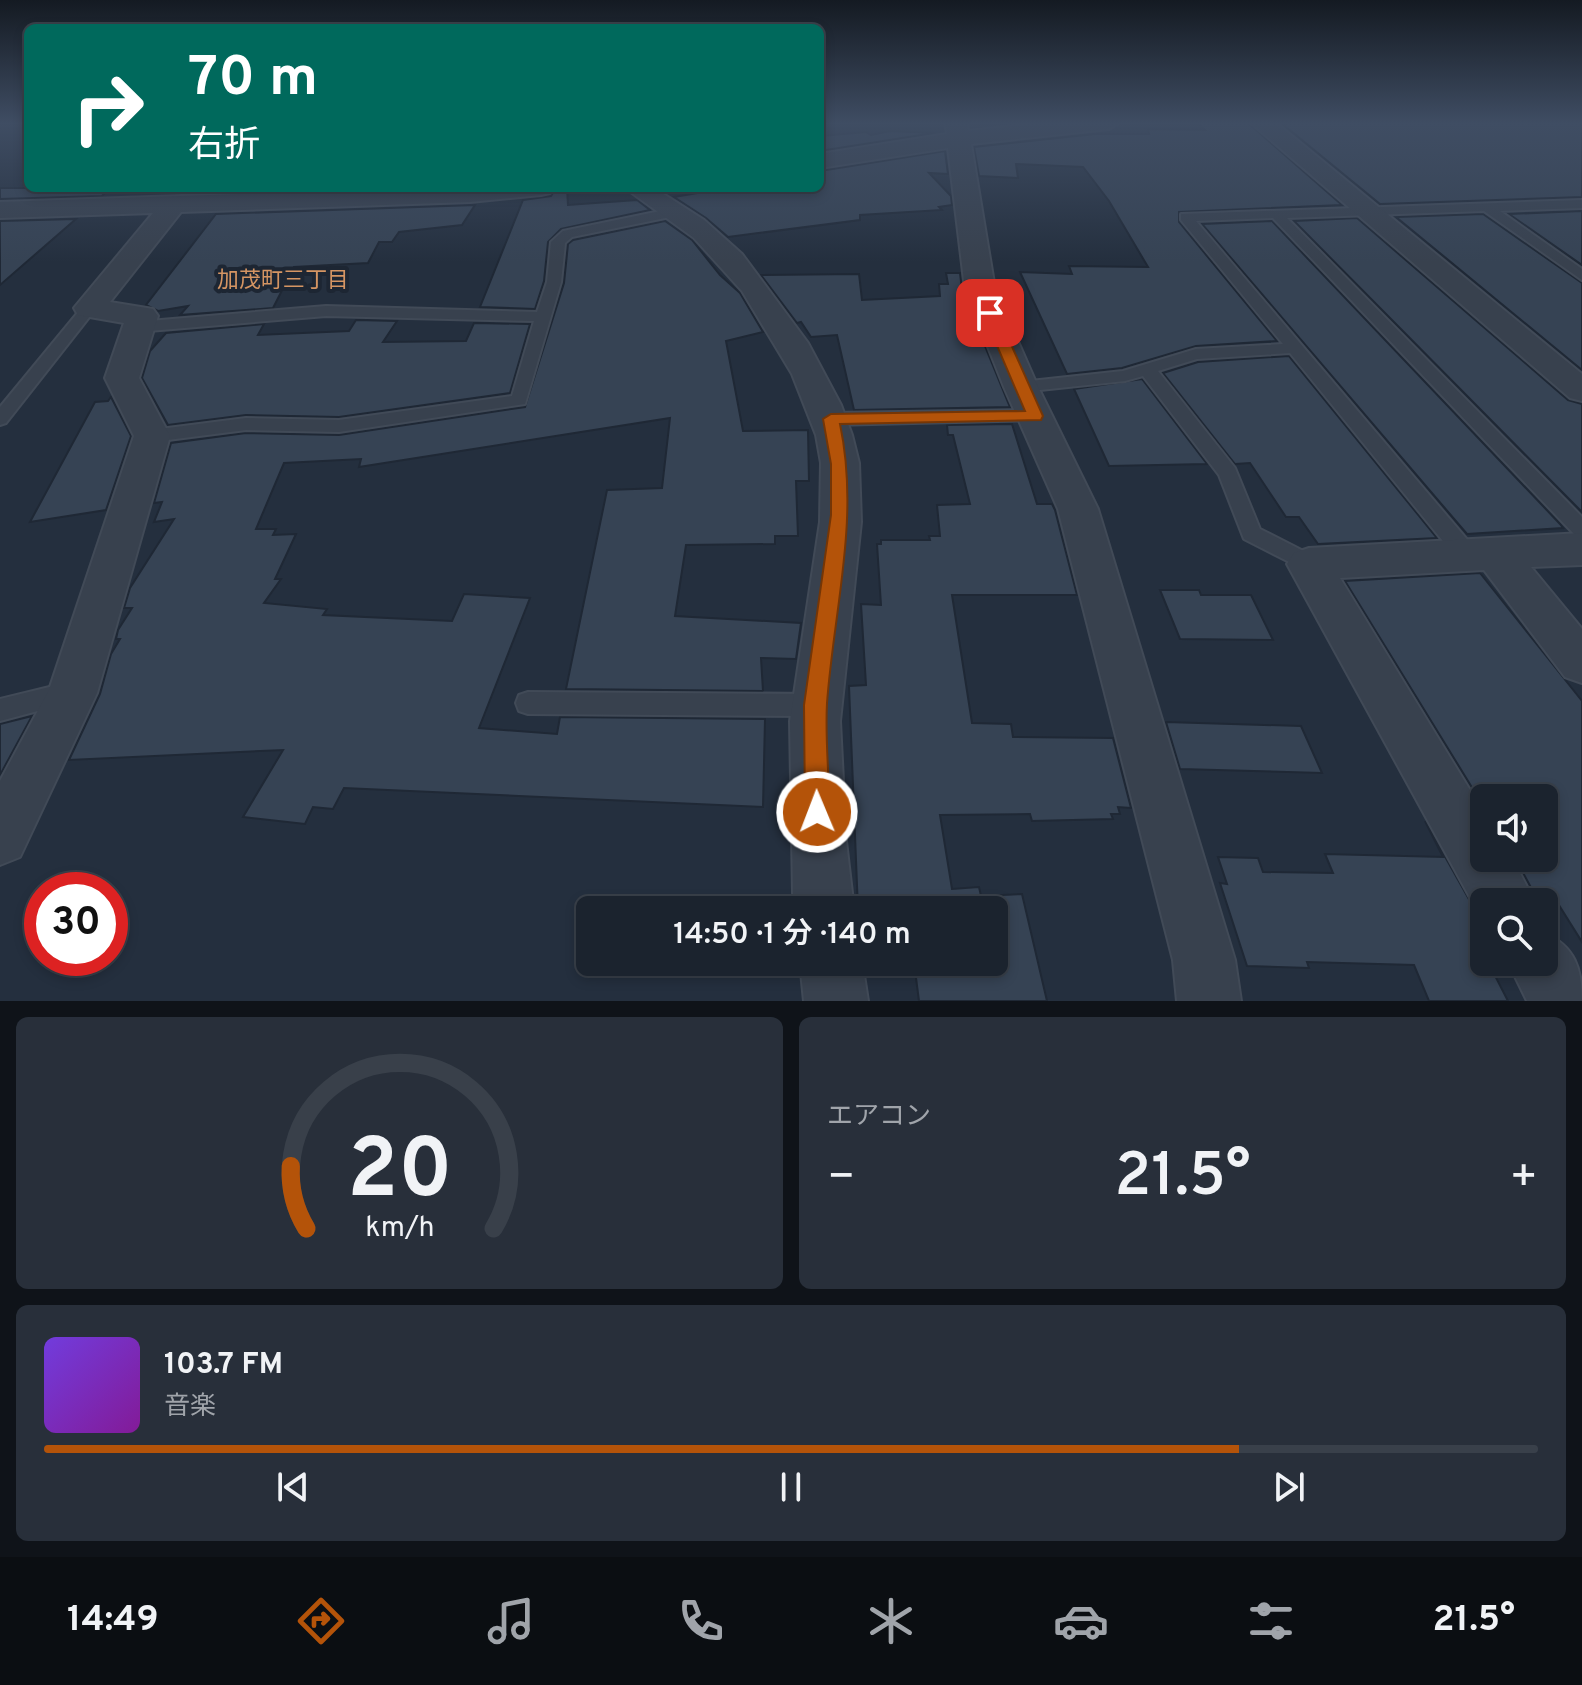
<!DOCTYPE html>
<html lang="ja">
<meta charset="utf-8">
<style>
body{margin:0;font-family:Overpass,"Noto Sans JP",sans-serif;background:#282f3a;color:#f1f3f6;height:100vh;display:flex;flex-direction:column;font-size:30px;white-space:nowrap}
*{box-sizing:border-box;margin:0}
p{font-size:26px;color:#a0a4aa}
.icon{flex:none;width:44px;height:44px;fill:none;stroke:currentColor;stroke-width:2;stroke-linecap:round;stroke-linejoin:round}
.map{position:relative;height:1001px;overflow:hidden}
.sheet{display:flex;flex-direction:column;gap:16px;padding:16px;background:#0f1319;flex:1}
.sheet>*{flex:none}
.guide{position:absolute;left:24px;top:24px;width:800px;height:168px;border-radius:12px;box-shadow:0 4px 12px #0003,0 0 0 2px #39404a;background:#00695c;color:#fff;overflow:hidden}
.controls{position:absolute;left:1470px;top:784px;display:grid;gap:16px}
.controls a{display:grid;place-items:center;width:88px;height:88px;border-radius:12px;background:#1b232e;box-shadow:0 4px 12px #0003,0 0 0 2px #39404a;font-size:40px}
.speed{position:absolute;left:24px;top:872px;display:flex;gap:16px;font-size:40px;font-weight:700;text-align:center}
.speed>*{display:grid;place-content:center;width:104px;height:104px;border-radius:50%;background:#1b232e;box-shadow:0 4px 12px #0003,0 0 0 2px #39404a;line-height:1}
.speed .limit{border:12px solid #d22;background:#fff;color:#111}
.pin{position:absolute;display:grid;place-items:center;width:68px;height:68px;color:#fff;margin:-34px;border-radius:16px;box-shadow:0 4px 12px #0006}
.me{position:absolute;width:88px;margin:-44px;rotate:359deg;stroke-linejoin:round;filter:drop-shadow(0 0 6px #0008)}
.turn{display:flex;align-items:center;gap:28px;height:168px;padding:0 32px;font-size:36px}
.turn .icon{width:104px;height:104px;stroke-width:2.5}
.turn b{display:block;font-size:56px;line-height:68px}
.big{font-size:60px;font-weight:600;line-height:1.1}
.sheet .tile{flex:1;display:flex;flex-direction:column;justify-content:center;gap:12px;min-width:0;padding:0 28px;border-radius:12px;background:#282f3a}
.sheet .dial{align-items:center;gap:0}
.dial svg{height:208px;overflow:visible;fill:none;stroke:#39404a;stroke-width:7;stroke-linecap:round;text-anchor:middle}
.dial text{fill:#f1f3f6;stroke:none}
.song{display:flex;align-items:center;gap:24px}
.cover{width:96px;height:96px;border-radius:12px;background:linear-gradient(135deg,hsl(260 70% 55%),hsl(290 70% 35%))}
.played{height:8px;border-radius:4px;background:linear-gradient(90deg,#b45309 80%,#39404a 80%)}
.keys{display:flex;justify-content:space-around;direction:ltr}
.heat{display:flex;justify-content:space-between;align-items:center;font-size:44px;direction:ltr}
.sheet .tiles{flex:1;display:grid;gap:16px;grid-template-columns:1fr 1fr}
.tile:last-child{grid-column:span 2}
.trip{position:absolute;left:576px;top:896px;width:432px;height:80px;border-radius:12px;background:#1b232e;box-shadow:0 4px 12px #0003,0 0 0 2px #39404a;font-weight:600;line-height:80px;text-align:center}
.dock{display:flex;height:128px;justify-content:space-around;align-items:center;background:#0b0e12;color:#a0a4aa}
.dock .icon{width:56px;height:56px}
.dock .current{color:#b45309}
.dock b{font-size:36px;color:#f1f3f6}
.map>svg:first-child{display:block}
.building{fill:#364354;stroke:#1f2835;stroke-width:2}
.lines{fill:none;stroke-linecap:round;stroke-linejoin:round}
.lane-casing{stroke:#414a57;stroke-width:4}
.street-casing{stroke:#414a57;stroke-width:4}
.lane{fill:#38414e;fill-rule:evenodd}
.street{fill:#38414e;fill-rule:evenodd}
.route{fill:#b45309;stroke:#753606;stroke-width:2}
.labels{text-anchor:middle;stroke-width:8;stroke-linejoin:round;paint-order:stroke}
.far-neighbourhood-label{font-size:22px;fill:#d59563;stroke:#1d2633}
</style>
<div class="map">
<svg width="1582" height="1001" viewBox="0 0 1582 1001">
<rect width="100%" height="100%" fill="#242f3e"/>
<g class="building">
<polygon points="1196,122 1247,122 1342,205 1179,212 1179,222 1277,341 1196,346 1122,368 1067,374 1020,272 1072,274 1069,266 1148,267 1109,201 1083,167 1016,164 1018,178 979,176 974,147 1095,134 1149,134 1148,129 1205,130"/>
<polygon points="1280,122 1582,122 1582,197 1380,204"/>
<polygon points="890,131 934,133 820,151 820,136 866,132 871,135"/>
<polygon points="945,151 948,174 929,173 951,196 952,205 939,207 942,210 860,215 860,220 728,237 706,218 674,197 727,188 820,188 820,171"/>
<polygon points="0,188 110,188 102,196 0,199"/>
<polygon points="556,188 567,188 568,205 637,200 650,210 561,229 548,242 544,281 535,309 480,307 523,200 551,196"/>
<polygon points="475,205 462,225 399,232 392,242 379,242 368,263 294,267 273,308 180,315 188,306 158,311 146,305 216,214"/>
<polygon points="1582,211 1582,265 1509,214"/>
<polygon points="1483,214 1582,283 1582,370 1396,217"/>
<polygon points="1357,218 1568,400 1582,404 1582,512 1294,221"/>
<polygon points="76,219 0,285 0,221"/>
<polygon points="665,221 692,240 720,275 740,293 763,332 726,341 743,431 808,430 809,481 796,481 798,536 775,536 775,544 686,545 675,616 801,623 796,659 761,658 763,691 566,689 607,490 662,488 670,418 359,467 361,459 284,463 256,529 276,529 273,535 296,534 275,579 281,579 264,603 327,609 323,615 452,621 464,594 530,598 479,728 557,734 560,717 765,719 763,807 344,788 333,809 313,807 305,824 243,817 283,750 69,760 100,694 111,654 120,639 116,639 118,630 132,608 124,608 130,588 174,519 154,522 162,502 154,503 171,443 246,433 339,435 525,407 564,283 568,244 573,240"/>
<polygon points="1272,221 1560,524 1563,528 1467,534 1202,224"/>
<polygon points="946,273 960,273 962,290 1010,407 854,410 837,335 811,337 801,322 797,323 761,275 859,274 862,300 940,296 939,284 948,284"/>
<polygon points="356,320 397,321 383,342 466,341 474,323 530,324 510,393 339,417 246,415 168,425 142,378 150,351 166,333 264,324 258,335 349,331"/>
<polygon points="1289,356 1437,538 1318,544 1299,517 1286,517 1250,463 1235,464 1163,373 1198,362"/>
<polygon points="1142,379 1207,464 1109,466 1074,389"/>
<polygon points="111,397 131,436 106,510 30,522 95,402 108,401"/>
<polygon points="1012,424 1037,504 1052,504 1055,510 1077,595 952,595 972,723 1011,724 1013,737 1113,738 1131,808 1118,807 1120,814 1111,814 1113,819 1032,821 1030,814 940,815 952,889 979,887 981,896 1022,894 1047,1001 919,1001 915,970 892,971 891,962 994,962 994,910 858,910 849,686 866,685 861,604 881,605 877,544 881,544 881,540 930,540 929,536 940,536 937,505 970,504 953,435 948,435 947,425"/>
<polygon points="1480,573 1582,701 1582,942 1552,894 1535,895 1515,858 1544,858 1544,798 1484,798 1484,807 1345,581"/>
<polygon points="1160,590 1199,590 1201,595 1251,595 1273,640 1180,639"/>
<polygon points="32,716 0,775 0,724"/>
<polygon points="1166,722 1301,726 1322,773 1180,769"/>
<polygon points="1425,821 1484,926 1484,962 1488,962 1508,1001 1429,1001 1414,965 1307,962 1309,968 1247,966 1220,883 1227,884 1218,857 1258,858 1263,872 1333,873 1325,854 1443,857"/>
</g>
<g class="lines">
<g class="lane-casing">
<g id="lane">
<polygon points="1582,200 1582,208 1500,211 1582,269 1582,280 1484,211 1287,218 1582,517 1582,537 1575,535 1273,218 1196,221 1476,550 1479,556 1476,562 1460,562 1290,353 1197,359 1158,371 1235,468 1260,529 1317,558 1320,564 1317,570 1309,572 1244,539 1219,475 1143,376 1125,381 1021,392 1012,387 1021,382 1123,371 1196,349 1283,344 1181,220 1181,214"/>
<polygon points="675,208 682,212 680,215 572,237 565,243 561,282 525,404 339,432 246,430 152,442 143,436 152,430 246,418 339,420 512,396 534,321 326,316 137,332 129,327 137,322 326,306 537,312 547,282 551,242 563,231"/>
<polygon points="89,303 94,305 94,311 6,423 0,425 0,407 84,305"/>
<polygon points="1035,410 1044,416 1041,420 831,425 822,419 831,413"/>
<polygon points="70,682 79,686 82,693 79,700 0,721 0,699"/>
<polygon points="528,692 816,694 825,697 828,705 825,713 816,716 528,714 519,711 516,703 519,695"/>
</g>
</g>
<g class="street-casing">
<g id="street">
<polygon points="945,122 967,122 968,131 1049,122 1120,122 1109,129 971,144 995,289 1038,387 1098,509 1235,960 1241,1001 1177,1001 1173,960 1058,509 1004,387 965,289 948,148 820,168 820,154 947,134"/>
<polygon points="1250,122 1275,122 1582,374 1582,401 1570,398"/>
<polygon points="423,188 553,188 550,193 541,195 470,202 181,212 110,302 153,309 158,316 139,378 170,436 97,693 20,857 0,865 0,781 49,690 134,436 105,378 124,323 78,315 74,308 153,213 0,218 0,202"/>
<polygon points="625,188 654,188 704,220 742,254 808,343 841,405 852,435 859,463 861,522 840,721 846,841 854,910 794,910 793,893 790,721 820,522 821,463 816,435 792,374 742,291 694,238"/>
<polygon points="1582,533 1582,565 1531,567 1582,629 1582,683 1565,677 1484,570 1340,578 1484,813 1484,858 1512,858 1535,902 1484,902 1484,923 1287,564 1294,553 1309,548"/>
<path d="M1544,933C1575,946 1582,969 1582,1001H1527L1508,962H1544Z"/>
<polygon points="800,962 862,962 868,1001 804,1001"/>
</g>
</g>
<use href="#lane" class="lane"/>
<use href="#street" class="street"/>
</g>
<linearGradient id="sky" x2="0" y2="1"><stop stop-color="#141a22"/><stop offset="0.47" stop-color="#3f4d63"/><stop offset="1" stop-color="#3f4d63" stop-opacity="0"/></linearGradient>
<rect width="1582" height="262" fill="url(#sky)"/>
<path class="route" d="M990,309L997,313L1043,416L1041,420L840,424C860,519 834,608 827,703C825,739 829,776 830,812L826,821L817,824L809,821L805,812L804,705L831,515V464L823,419L831,414L1025,411L983,313Z"/>
<g class="labels">
<g class="far-neighbourhood-label">
<text x="283" y="287">加茂町三丁目</text>
</g>
</g>
</svg>
<div class="controls">
<a><svg class="icon" aria-label="sound" viewBox="0 0 24 24"><path d="M4 9h4l5-4v14l-5-4H4zM17 9q2 3 0 6"/></svg></a>
<a><svg class="icon" aria-label="search" viewBox="0 0 24 24"><circle cx="10" cy="10" r="6"/><path d="M15 15l6 6"/></svg></a>
</div>
<div class="speed"><div class="limit">30</div></div>
<div class="pin" style="left:990px;top:313px;background:#d93025"><svg class="icon" aria-label="arrive" viewBox="0 0 24 24"><path d="M6 21V4h12l-3 4 3 4H6"/></svg></div>
<svg class="me" style="left:817px;top:812px" viewBox="-20 -20 40 40"><circle r="17" fill="#b45309" stroke="#fff" stroke-width="3"/><path d="M0-11L8 9 0 5-8 9z" fill="#fff"/></svg>
<div class="trip">14:50 · 1 分 · 140 m</div>
<div class="guide">
<div class="turn"><svg class="icon" aria-label="right" viewBox="0 0 24 24"><path d="M7 20v-9h11M14 6l5 5-5 5"/></svg><div><b>70 m</b>右折</div></div>
</div>
</div>
<section class="sheet">
<div class="tiles">
<div class="tile dial"><svg viewBox="0 0 100 80">
<path d="M14 69A42 42 0 1 1 86 69"/>
<path d="M14 69A42 42 0 0 1 8 45" stroke="#b45309"/>
<text x="50" y="56" font-size="32" font-weight="700">20</text>
<text x="50" y="72" font-size="11">km/h</text>
</svg></div>
<div class="tile"><p>エアコン</p>
<div class="heat"><a>−</a><b class="big">21.5°</b><a>+</a></div>
</div>
<div class="tile">
<div class="song"><i class="cover"></i><div><b>103.7 FM</b><p>音楽</p></div></div>
<div class="played"></div>
<div class="keys"><svg class="icon" aria-label="previous" viewBox="0 0 24 24"><path d="M18 5L8 12l10 7zM5 5v14"/></svg><svg class="icon" aria-label="pause" viewBox="0 0 24 24"><path d="M8 5v14M16 5v14"/></svg><svg class="icon" aria-label="next" viewBox="0 0 24 24"><path d="M6 5l10 7-10 7zM19 5v14"/></svg></div>
</div>
</div>
</section>
<nav class="dock">
<b>14:49</b>
<svg class="icon current" aria-label="directions" viewBox="0 0 24 24"><path d="M12 3l9 9-9 9-9-9zM9 14v-3h6M13 9l2 2-2 2"/></svg>
<svg class="icon" aria-label="music" viewBox="0 0 24 24"><path d="M9 18V5l10-2v13"/><circle cx="6" cy="18" r="3"/><circle cx="16" cy="16" r="3"/></svg>
<svg class="icon" aria-label="phone" viewBox="0 0 24 24"><path d="M5 4h4l2 5-3 2q2 4 5 5l2-3 5 2v4C11 20 4 13 5 4z"/></svg>
<svg class="icon" aria-label="climate" viewBox="0 0 24 24"><path d="M12 3v18M4 7l16 10M4 17L20 7"/></svg>
<svg class="icon" aria-label="car" viewBox="0 0 24 24"><path d="M5 17H2v-5l4-1 3-4h7l3 4 3 1v5h-3M9 17h6M6 11h13"/><circle cx="7" cy="17" r="2"/><circle cx="17" cy="17" r="2"/></svg>
<svg class="icon" aria-label="filters" viewBox="0 0 24 24"><path d="M4 7h16M4 17h16"/><circle cx="9" cy="7" r="2"/><circle cx="15" cy="17" r="2"/></svg>
<b>21.5°</b>
</nav>
